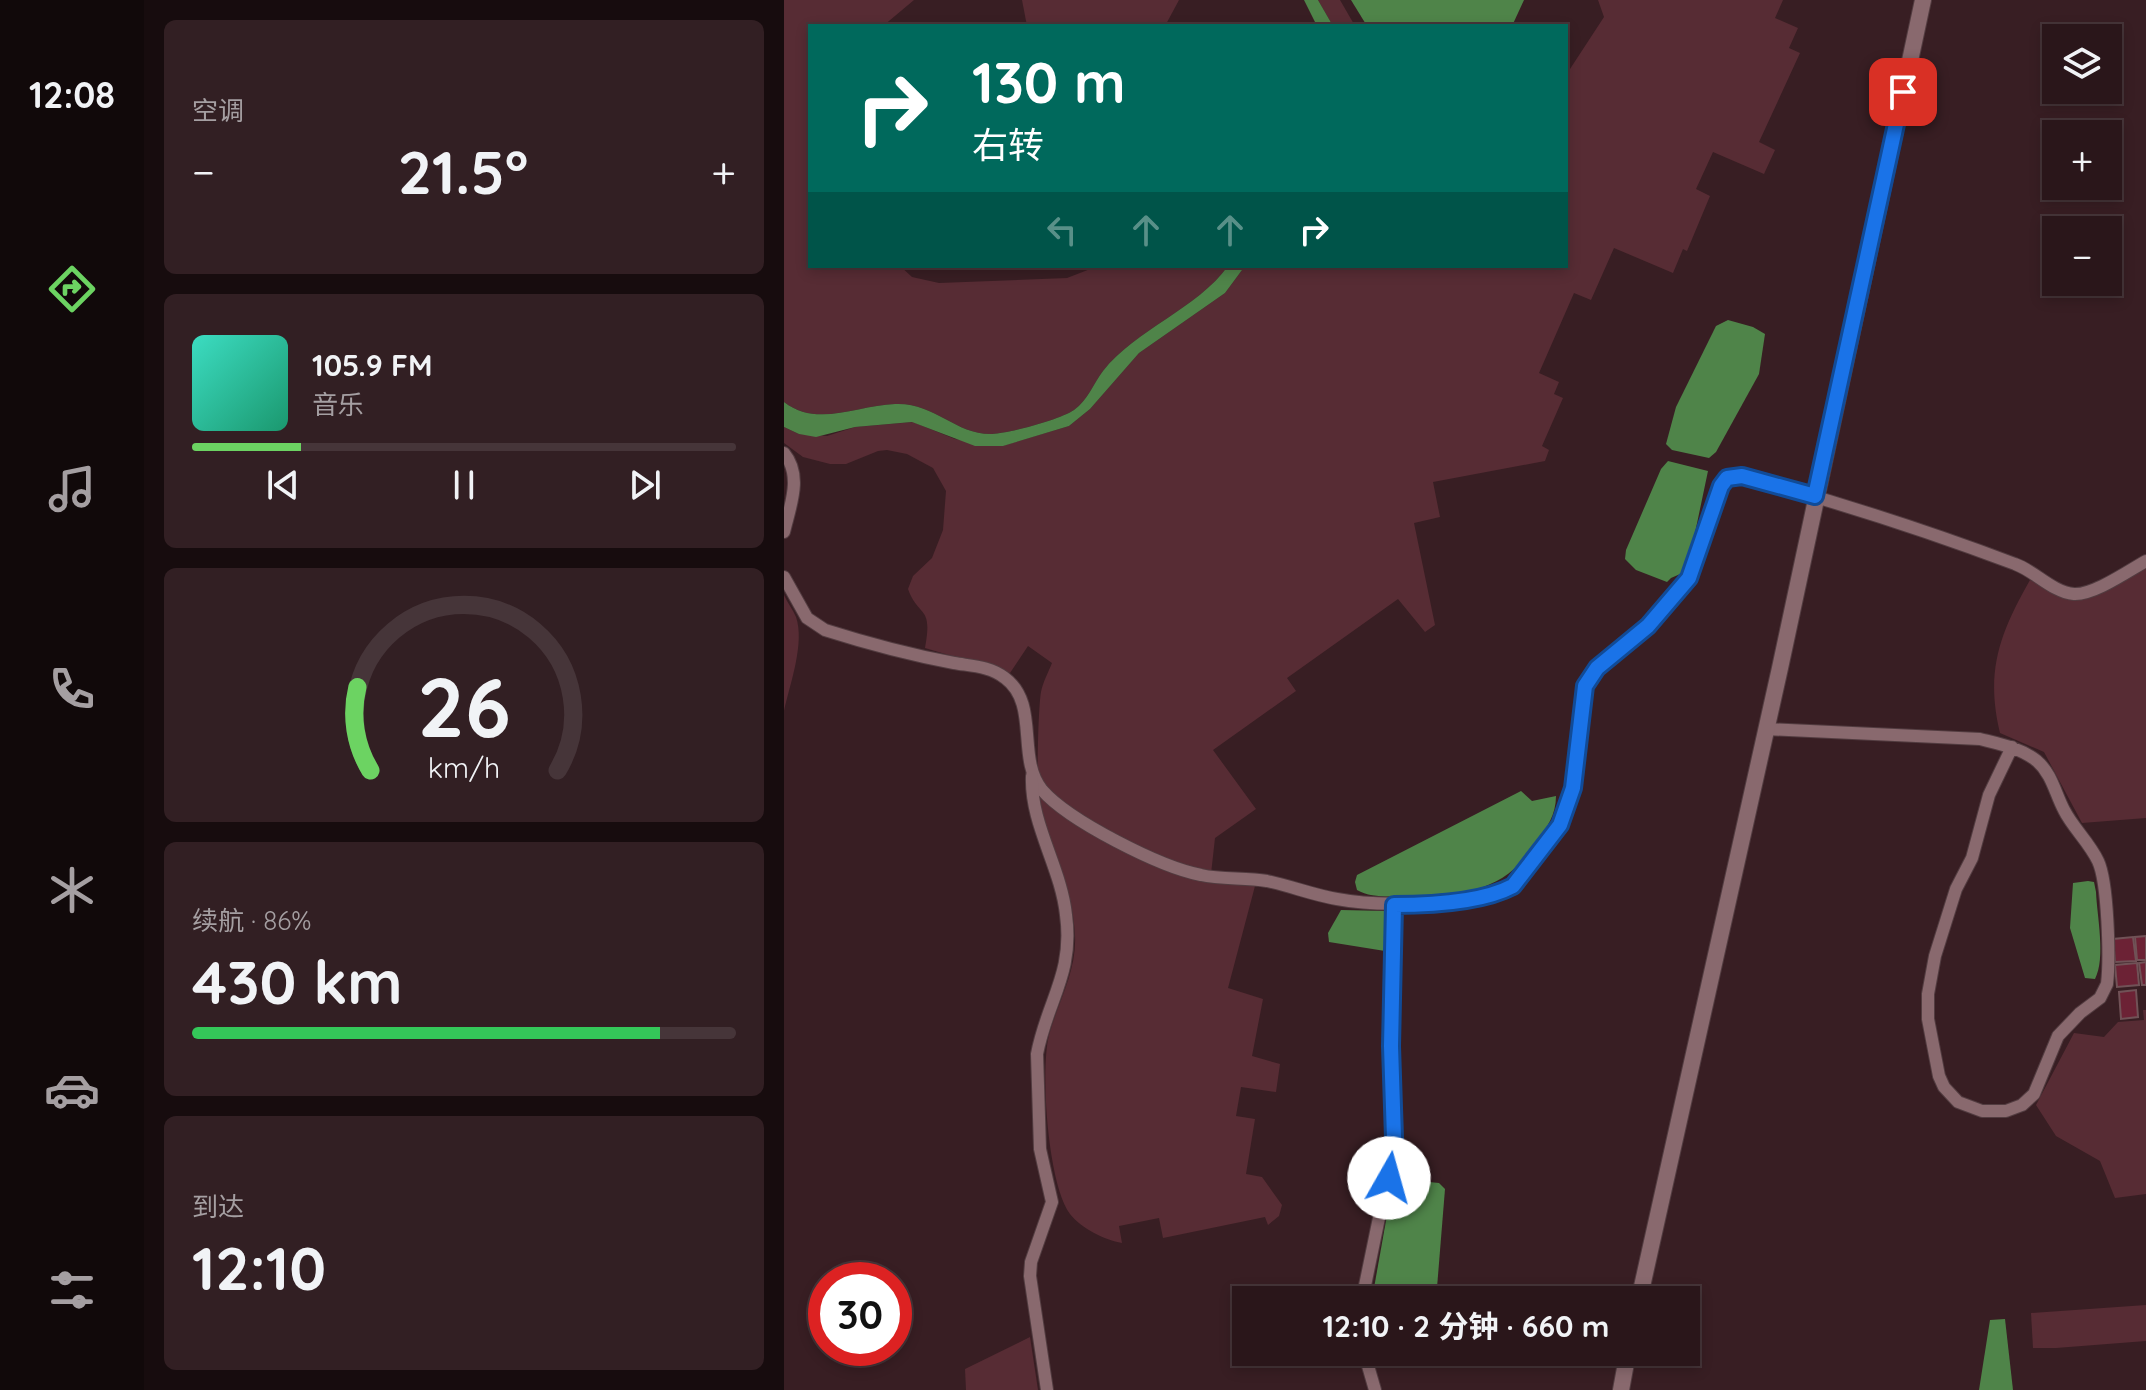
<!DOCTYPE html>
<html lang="zh">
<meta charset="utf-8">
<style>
body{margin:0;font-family:Quicksand,"Noto Sans SC",sans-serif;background:#321f23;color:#f1f3f6;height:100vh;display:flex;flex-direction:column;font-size:30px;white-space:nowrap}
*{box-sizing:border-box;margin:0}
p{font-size:26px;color:#a59fa2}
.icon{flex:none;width:44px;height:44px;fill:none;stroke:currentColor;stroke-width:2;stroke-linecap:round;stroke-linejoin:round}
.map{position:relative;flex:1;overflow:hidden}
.sheet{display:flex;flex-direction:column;gap:20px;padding:20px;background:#170c0e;width:640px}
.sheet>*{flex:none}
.top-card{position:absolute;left:24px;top:24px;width:760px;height:244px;border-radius:0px;box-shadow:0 4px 12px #0003,0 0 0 2px #463539;background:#00695c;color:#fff;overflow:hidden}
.controls{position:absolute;left:1258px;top:24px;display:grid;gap:16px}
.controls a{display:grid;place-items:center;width:80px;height:80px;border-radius:0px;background:#2a161a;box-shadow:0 4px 12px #0003,0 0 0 2px #463539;font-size:40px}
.speed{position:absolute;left:24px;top:1262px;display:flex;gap:16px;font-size:40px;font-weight:700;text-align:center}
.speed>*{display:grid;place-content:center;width:104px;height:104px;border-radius:50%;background:#2a161a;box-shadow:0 4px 12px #0003,0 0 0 2px #463539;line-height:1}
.speed .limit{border:12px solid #d22;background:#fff;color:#111}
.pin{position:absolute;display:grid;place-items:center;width:68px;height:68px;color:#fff;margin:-34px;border-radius:16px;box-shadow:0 4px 12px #0006}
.me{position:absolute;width:88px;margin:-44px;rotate:7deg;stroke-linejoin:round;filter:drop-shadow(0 0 6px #0008)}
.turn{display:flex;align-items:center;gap:28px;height:168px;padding:0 32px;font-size:36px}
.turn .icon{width:104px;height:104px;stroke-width:2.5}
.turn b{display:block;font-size:56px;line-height:68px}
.lanes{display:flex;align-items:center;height:76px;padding:0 32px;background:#0003;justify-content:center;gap:40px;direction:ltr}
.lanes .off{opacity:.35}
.big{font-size:60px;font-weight:700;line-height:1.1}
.sheet .card{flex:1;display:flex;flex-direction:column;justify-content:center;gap:12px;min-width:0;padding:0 28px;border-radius:12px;background:#321f23}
.sheet .dial{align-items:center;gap:0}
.dial svg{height:208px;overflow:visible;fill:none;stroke:#463539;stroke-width:7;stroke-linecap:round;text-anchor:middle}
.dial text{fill:#f1f3f6;stroke:none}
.song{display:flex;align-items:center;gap:24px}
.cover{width:96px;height:96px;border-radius:12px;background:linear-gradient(135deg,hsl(170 70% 55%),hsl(160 70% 35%))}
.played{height:8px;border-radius:4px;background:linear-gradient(90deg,#6cd362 20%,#463539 20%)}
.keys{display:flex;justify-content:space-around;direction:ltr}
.heat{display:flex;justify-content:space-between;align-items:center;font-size:44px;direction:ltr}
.charge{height:12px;border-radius:6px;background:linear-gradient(90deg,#34c759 86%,#463539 0)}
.trip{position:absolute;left:448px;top:1286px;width:468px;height:80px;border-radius:0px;background:#2a161a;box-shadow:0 4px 12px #0003,0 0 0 2px #463539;font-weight:700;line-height:80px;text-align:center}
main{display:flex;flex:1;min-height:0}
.tabs{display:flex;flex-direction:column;width:144px;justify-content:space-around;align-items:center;background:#11090a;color:#a59fa2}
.tabs .icon{width:56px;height:56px}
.tabs .current{color:#6cd362}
.tabs b{font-size:36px;color:#f1f3f6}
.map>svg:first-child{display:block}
.green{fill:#572c34}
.water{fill:#4f8449}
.building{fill:#6c2235;stroke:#715257;stroke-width:2}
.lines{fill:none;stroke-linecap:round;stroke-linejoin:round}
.minor-casing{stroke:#523c40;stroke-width:14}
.tertiary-casing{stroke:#523c40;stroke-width:18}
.minor{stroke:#89696e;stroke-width:12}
.tertiary{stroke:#89696e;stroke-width:16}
.route-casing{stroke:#114b97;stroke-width:20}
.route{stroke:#1a73e8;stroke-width:14}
</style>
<main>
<nav class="tabs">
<b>12:08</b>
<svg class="icon current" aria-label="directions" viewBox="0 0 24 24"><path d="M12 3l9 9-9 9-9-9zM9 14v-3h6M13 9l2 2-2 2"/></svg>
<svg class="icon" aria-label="music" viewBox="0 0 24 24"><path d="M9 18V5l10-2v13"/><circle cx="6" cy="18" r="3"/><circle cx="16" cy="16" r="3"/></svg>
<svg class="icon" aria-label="phone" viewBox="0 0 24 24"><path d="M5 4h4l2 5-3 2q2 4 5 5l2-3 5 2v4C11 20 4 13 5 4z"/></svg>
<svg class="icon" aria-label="climate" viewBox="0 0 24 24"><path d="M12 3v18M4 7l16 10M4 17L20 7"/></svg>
<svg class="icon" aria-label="car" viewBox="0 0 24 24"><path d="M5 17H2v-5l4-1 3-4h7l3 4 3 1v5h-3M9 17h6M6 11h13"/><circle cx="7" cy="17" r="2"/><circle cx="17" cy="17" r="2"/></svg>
<svg class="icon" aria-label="filters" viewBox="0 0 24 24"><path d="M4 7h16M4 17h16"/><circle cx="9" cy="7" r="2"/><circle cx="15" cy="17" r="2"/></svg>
</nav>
<section class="sheet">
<div class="card"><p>空调</p>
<div class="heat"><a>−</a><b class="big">21.5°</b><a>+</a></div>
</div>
<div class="card">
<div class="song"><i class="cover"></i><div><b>105.9 FM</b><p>音乐</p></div></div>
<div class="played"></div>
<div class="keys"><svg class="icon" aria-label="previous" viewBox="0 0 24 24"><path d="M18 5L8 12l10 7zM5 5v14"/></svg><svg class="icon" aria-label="pause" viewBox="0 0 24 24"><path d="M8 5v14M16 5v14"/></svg><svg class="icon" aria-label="next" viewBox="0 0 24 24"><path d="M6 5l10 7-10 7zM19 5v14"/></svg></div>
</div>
<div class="card dial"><svg viewBox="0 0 100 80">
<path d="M14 69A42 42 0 1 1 86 69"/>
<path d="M14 69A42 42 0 0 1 9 37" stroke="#6cd362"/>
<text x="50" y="56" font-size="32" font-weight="700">26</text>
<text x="50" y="72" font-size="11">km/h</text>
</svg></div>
<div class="card"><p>续航 · 86%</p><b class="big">430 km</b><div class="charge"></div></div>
<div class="card"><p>到达</p><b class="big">12:10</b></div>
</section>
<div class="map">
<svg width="1362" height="1390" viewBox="0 0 1362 1390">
<rect width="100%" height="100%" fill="#381e23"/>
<g class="green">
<path d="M0,0H130L99,26H26V266H116L128,277L155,283L283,278L314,266H444C413,309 352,329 319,371C309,384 304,400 290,410C275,420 226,433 208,434C172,435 150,402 111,404C74,405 33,428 0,402Z"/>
<polygon points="238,0 395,0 381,26 243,26"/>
<polygon points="534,0 556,0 571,26 549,26"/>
<path d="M814,0H999L991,18L1014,28L1005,48L1016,53L975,142L991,150L980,174L929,152L912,189L926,196L903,251L899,249L889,273L830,248L807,300L790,293L755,373L775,382L770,394L779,398L758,446L765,450L761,461L649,482L656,517L630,523L651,625L641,632L614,599L503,678L512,691L429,750L472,809L431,838L426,883L471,886L444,988L479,999L468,1056L496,1064L492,1092L457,1087L452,1116L471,1119L462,1174L478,1177L498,1205L495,1216L484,1225L481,1217L379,1238L375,1218L335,1226L338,1243C321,1240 298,1229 286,1214C264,1185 256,1071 265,1035C274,1002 293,971 291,935C289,891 271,855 256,813C252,800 254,708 257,692C259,682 264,673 268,663L244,646L226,673L141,648C149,604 135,619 124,589L129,576L148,558L159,530L162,491L149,468L123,454L103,450L94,451L62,464H46L19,457L0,443V427L15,434L43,436L71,427L129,422L171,439L218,446L285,426L306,409L355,353L441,293L461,266H782V70L786,69L820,17Z"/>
<path d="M1362,567V818L1298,823L1260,752L1216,733C1201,671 1216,633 1246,580L1285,597Z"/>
<path d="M0,595C3,602 9,610 12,617C21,643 6,684 0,711Z"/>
<polygon points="1359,1010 1362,1010 1362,1194 1331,1198 1316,1161 1272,1136 1252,1105 1290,1033 1320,1037 1334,1022 1360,1020"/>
<polygon points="1362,1305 1362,1341 1272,1348 1249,1348 1247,1313"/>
<polygon points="246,1337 254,1390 182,1390 181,1369"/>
</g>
<g class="water">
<polygon points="520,0 534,0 549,26 533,26"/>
<polygon points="567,0 740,0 728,26 583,26"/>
<path d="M444,266H461L441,293L355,353L306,409L285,426L219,446H191L128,422L71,427L32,437L15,434L0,427V402C33,428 74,405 111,404C150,402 172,435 208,434C226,433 275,420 290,410C304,400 309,384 319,371C352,329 413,309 444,266Z"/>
<polygon points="944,320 969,327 981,334 975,374 932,452 925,458 888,450 882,444 892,407 932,326"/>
<polygon points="884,461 924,471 903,571 887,578 883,582 852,570 841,559 842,550 877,469"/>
<path d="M737,791L748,801L772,796C772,815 763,827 753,842C720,892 684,894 628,896C611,896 588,899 573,890L571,882L573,875Z"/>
<path d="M1304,881L1310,882L1312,892C1313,916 1322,958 1311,979L1301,978L1286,928L1289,883Z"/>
<polygon points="557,910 604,911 606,917 604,948 601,951 545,942 544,933"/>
<polygon points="617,1179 655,1183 661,1189 652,1300 591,1300 590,1288 608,1187"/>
<polygon points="1221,1319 1229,1390 1195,1390 1206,1320"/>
</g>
<g class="building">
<polygon points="1362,936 1362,960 1353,960 1351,937"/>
<polygon points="1349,937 1352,961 1331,962 1329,939"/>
<polygon points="1362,962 1362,985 1358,985 1355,963"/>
<polygon points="1353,963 1355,985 1333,987 1331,965"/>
<polygon points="1352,990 1354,1017 1337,1019 1335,992"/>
</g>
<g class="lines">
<g class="minor-casing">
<g id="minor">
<path d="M0,453C19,476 6,506 0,532"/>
<path d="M0,577L23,618L41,630C82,643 127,655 170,663C187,666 206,666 221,678C256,704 232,758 258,790C285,821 376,867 417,875C438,880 461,877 483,881C507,886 529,895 553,899C606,909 657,901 710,895L729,886L776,825L789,788L801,686L813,668L864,626L905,578L937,486L943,478L958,476C1050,501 1141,530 1231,564C1251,571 1268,592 1290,594C1310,595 1344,571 1362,561"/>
<path d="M982,729L1196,739C1216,744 1237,748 1253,761C1268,774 1271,793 1280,810C1289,828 1305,842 1314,861C1324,882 1326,959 1323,984L1316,998L1296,1013L1274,1036L1250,1094L1238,1105L1222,1111H1198L1174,1102L1160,1087L1155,1076L1144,1019V994L1151,956L1172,889L1188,858L1205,795L1228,747"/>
<path d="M248,776C246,824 277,867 282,915C290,974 263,1001 253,1054L256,1149L268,1202L247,1262L246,1276L263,1390"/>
<polyline points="578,1300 608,1155 610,905"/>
<polyline points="580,1352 591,1390"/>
</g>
</g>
<g class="tertiary-casing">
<g id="tertiary">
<polyline points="855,1300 996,668 1139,0"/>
<polyline points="837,1390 844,1352"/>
</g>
</g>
<use href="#minor" class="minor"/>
<use href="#tertiary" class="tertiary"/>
</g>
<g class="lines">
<g class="route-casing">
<path id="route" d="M605,1178L610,1138L607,1046L610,905C645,905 699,902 729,886L776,825L789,788L801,686L813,668L864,626L905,578L937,486L943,478L958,476L1031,496L1119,92"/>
</g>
<use href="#route" class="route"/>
</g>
</svg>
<div class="controls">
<a><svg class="icon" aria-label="layers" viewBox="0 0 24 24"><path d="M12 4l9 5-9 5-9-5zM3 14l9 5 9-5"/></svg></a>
<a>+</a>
<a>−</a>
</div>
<div class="speed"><div class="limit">30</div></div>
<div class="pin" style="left:1119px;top:92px;background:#d93025"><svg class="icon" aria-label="arrive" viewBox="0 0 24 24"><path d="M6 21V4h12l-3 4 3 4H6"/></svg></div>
<svg class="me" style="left:605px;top:1178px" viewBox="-20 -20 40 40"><circle r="19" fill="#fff"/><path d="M0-13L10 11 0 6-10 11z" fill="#1a73e8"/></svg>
<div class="trip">12:10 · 2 分钟 · 660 m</div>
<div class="top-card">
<div class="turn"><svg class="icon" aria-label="right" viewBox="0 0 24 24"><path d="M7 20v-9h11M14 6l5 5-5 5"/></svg><div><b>130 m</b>右转</div></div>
<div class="lanes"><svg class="icon off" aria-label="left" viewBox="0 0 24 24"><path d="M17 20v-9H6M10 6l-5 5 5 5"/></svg><svg class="icon off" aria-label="ahead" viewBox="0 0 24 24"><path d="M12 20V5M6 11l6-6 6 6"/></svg><svg class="icon off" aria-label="ahead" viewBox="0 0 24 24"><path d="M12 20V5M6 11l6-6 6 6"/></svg><svg class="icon" aria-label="right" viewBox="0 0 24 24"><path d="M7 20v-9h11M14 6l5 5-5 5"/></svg></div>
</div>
</div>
</main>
